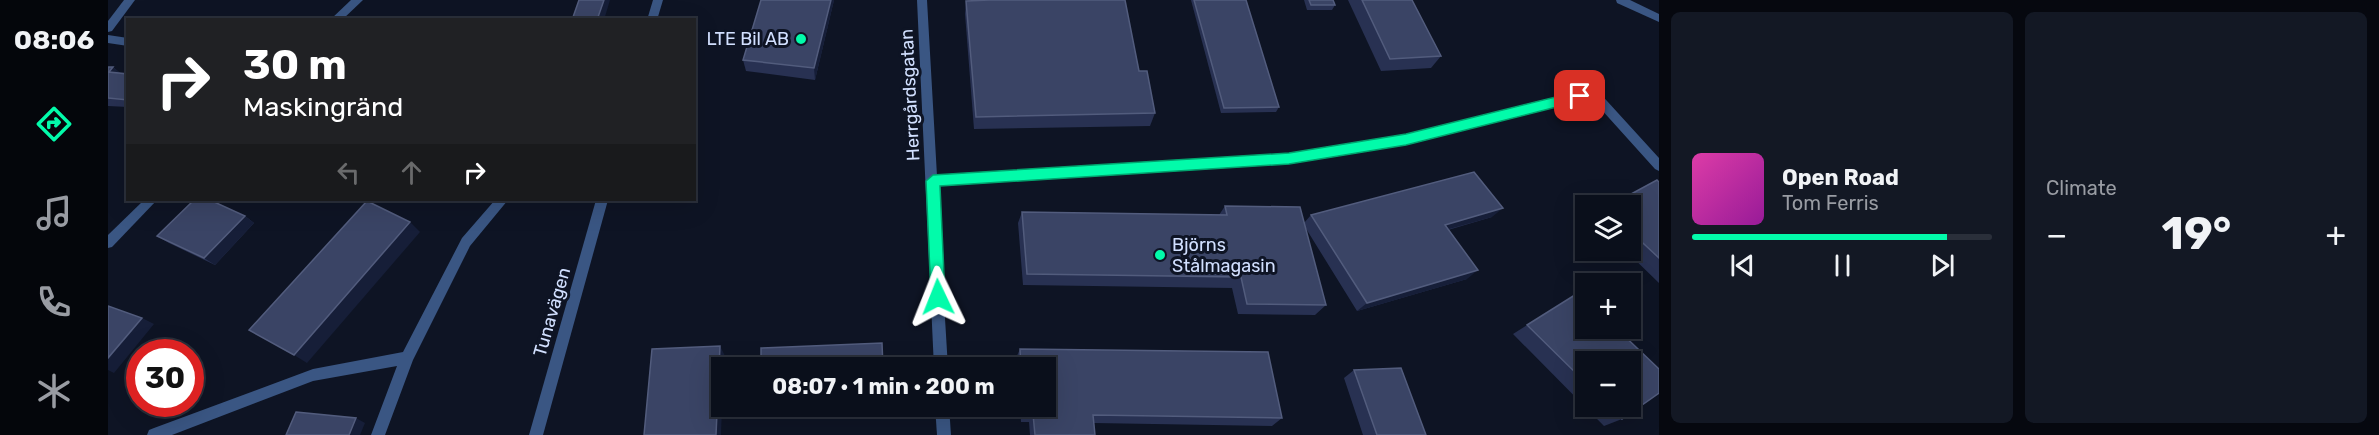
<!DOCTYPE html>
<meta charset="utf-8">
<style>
body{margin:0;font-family:Rubik,sans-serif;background:#131824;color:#f1f3f6;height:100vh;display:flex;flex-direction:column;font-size:22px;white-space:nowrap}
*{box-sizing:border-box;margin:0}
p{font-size:20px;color:#999ca3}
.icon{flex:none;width:33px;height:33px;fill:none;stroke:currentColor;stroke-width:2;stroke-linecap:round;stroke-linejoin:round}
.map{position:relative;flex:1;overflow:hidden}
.panel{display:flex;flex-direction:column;gap:12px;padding:12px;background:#06080f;width:720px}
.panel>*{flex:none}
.banner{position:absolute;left:18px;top:18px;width:570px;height:183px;border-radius:0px;box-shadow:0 6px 24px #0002,0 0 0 2px #2a2f3a;background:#202124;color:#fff;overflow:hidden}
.buttons{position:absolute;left:1467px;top:195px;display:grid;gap:12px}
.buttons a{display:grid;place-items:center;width:66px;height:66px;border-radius:0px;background:#0a0f1b;box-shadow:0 6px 24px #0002,0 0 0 2px #2a2f3a;font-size:30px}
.speed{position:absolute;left:18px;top:339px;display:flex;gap:12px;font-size:30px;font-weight:700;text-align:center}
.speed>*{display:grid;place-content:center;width:78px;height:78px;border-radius:50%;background:#0a0f1b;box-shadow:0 6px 24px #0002,0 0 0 2px #2a2f3a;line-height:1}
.speed .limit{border:9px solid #d22;background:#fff;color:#111}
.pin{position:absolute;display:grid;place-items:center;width:51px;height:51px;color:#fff;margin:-26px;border-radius:12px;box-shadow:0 3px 9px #0006}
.me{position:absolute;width:66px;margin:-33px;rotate:358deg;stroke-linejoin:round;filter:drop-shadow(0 0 4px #0008)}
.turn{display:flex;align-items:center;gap:21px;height:126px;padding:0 18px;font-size:27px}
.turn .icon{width:78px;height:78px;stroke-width:2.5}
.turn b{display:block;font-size:42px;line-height:51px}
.lanes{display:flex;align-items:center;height:57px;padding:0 18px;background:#0003;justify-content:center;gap:30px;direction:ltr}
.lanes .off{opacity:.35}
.big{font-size:45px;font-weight:700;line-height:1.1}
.panel .tile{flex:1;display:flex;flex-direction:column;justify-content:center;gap:9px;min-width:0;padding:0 21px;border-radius:9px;background:#131824}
.song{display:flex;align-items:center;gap:18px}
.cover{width:72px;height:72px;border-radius:9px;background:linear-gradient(135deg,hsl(320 70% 55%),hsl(300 70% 35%))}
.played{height:6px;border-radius:3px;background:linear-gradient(90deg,#02fbaa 85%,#2a2f3a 85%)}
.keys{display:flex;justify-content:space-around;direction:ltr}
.heat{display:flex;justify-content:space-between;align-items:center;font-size:33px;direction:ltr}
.panel .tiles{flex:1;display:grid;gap:12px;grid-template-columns:repeat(2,1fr)}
.trip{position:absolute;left:603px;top:357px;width:345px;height:60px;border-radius:0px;background:#0a0f1b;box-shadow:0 6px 24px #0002,0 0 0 2px #2a2f3a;font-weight:700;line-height:60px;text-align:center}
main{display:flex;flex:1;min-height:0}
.dock{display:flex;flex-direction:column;width:108px;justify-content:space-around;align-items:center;background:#04060b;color:#999ca3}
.dock .icon{width:42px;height:42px}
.dock .active{color:#02fbaa}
.dock b{font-size:27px;color:#f1f3f6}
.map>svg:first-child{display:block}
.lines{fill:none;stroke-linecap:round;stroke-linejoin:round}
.minor{fill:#3a5683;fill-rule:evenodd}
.tertiary{fill:#3a5683;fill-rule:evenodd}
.wall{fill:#283152;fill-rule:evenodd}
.shaded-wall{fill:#161e38}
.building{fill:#3a4465;stroke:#525c7d;stroke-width:1.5}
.route{fill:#02fbaa;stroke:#01a36e;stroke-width:1.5}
.poi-dot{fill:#02fbaa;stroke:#0e1424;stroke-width:2}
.labels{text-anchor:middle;stroke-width:6;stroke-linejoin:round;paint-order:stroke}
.poi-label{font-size:18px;fill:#d2e0ff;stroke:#0e1424;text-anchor:end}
.street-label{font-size:18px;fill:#d2e0ff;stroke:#0e1424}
</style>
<main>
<nav class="dock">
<b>08:06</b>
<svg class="icon active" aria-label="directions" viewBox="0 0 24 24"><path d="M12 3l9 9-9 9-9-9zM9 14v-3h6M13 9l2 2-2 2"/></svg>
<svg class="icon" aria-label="music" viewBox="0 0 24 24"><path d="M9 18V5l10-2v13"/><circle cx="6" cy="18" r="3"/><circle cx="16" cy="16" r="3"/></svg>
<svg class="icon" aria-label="phone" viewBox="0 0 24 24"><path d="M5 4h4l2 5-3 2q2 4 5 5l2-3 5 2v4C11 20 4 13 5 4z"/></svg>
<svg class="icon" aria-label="climate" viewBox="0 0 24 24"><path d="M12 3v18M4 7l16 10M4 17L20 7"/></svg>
</nav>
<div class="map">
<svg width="1551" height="435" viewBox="0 0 1551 435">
<rect width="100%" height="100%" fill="#0e1424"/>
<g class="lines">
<g class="minor">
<polygon points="16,0 27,0 4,31 0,32 0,21"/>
<polygon points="243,0 255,0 234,20 222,20"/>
<polygon points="809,0 819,0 829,176 1181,153 1298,134 1485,89 1489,90 1551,158 1551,171 1547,169 1483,98 1298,144 1181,163 829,186 840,368 826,368"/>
<polygon points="1508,0 1522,0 1551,14 1551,22 1509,3"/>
<polygon points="0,35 20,38 20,46 0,43"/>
<polygon points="36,200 49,200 4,247 0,248 0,235"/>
<polygon points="387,200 400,200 362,246 305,360 277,435 263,435 289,366 205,381 64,435 39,435 41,430 46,428 205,369 295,352 354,238"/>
<polygon points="827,406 841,406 843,435 829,435"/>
</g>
<g class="tertiary">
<polygon points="545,0 555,0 549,20 539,20"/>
<polygon points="488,200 500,200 435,435 421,435"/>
</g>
</g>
<g class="wall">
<polygon points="653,0 726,0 707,80 638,71 635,60"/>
<polygon points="1083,0 1138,0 1171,107 1168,112 1113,113"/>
<polygon points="1196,0 1225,0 1227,5 1224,10 1199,10"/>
<polygon points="1240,0 1304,0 1333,56 1323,68 1273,71"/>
<polygon points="858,1 1031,71 1047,113 1042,126 866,129 857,14"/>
<polygon points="0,67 5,67 13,74 20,74 20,107 0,106"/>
<polygon points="1551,182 1551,283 1517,250 1522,250 1522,206"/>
<polygon points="1117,206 1196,223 1203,215 1384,217 1340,230 1359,279 1249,311 1197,227 1218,305 1207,315 1130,314 1124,288 915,285 910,223 914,212 1111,215"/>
<polygon points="137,216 146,223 107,265 61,243 49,236"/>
<path d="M1470,293L1478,299V328H1508L1551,369V393L1514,419L1496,426L1405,334ZM1478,362H1522V406H1478Z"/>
<polygon points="912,349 1174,418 1164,426 986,423 987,435 922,435 921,422 913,422 912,406 938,406 938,368 909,368 908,358"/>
<polygon points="1246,370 1318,435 1255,435 1236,378"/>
<polygon points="652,406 777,406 777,412 655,418 652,410"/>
</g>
<g class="shaded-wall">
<polygon points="496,0 502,0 496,20 489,20"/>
<polygon points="723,0 726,0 707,80 706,68"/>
<polygon points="5,67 16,76 1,72"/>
<polygon points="1395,208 1384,217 1327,233 1337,225"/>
<polygon points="137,216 146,223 107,265 96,258"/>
<polygon points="302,222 312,232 199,363 186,355"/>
<polygon points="1370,270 1359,279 1249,311 1259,303"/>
<polygon points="34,318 46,324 6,373 0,370 0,358"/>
<polygon points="612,346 617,356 616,368 614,368 614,406 613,435 608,435"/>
<polygon points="248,418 257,423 252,435 241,435"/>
</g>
<g class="building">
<polygon points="471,0 496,0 489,20 464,20"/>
<polygon points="653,0 723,0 706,68 635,60"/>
<polygon points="882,0 1017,0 1031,71 1039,71 1047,113 868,117 858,1"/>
<polygon points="1086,0 1138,0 1171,107 1116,108"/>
<polygon points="1201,0 1225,0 1227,5 1203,5"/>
<polygon points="1254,0 1304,0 1333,56 1282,59"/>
<polygon points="0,67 5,67 1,72 20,74 20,100 0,98"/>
<polygon points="1366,172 1395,208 1337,225 1370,270 1259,303 1203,215"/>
<polygon points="1549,180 1551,182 1551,258 1522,231 1522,206 1501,206"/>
<polygon points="86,200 102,200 137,216 96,258 49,236"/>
<polygon points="259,201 302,222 186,355 141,330"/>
<polygon points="1117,206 1192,207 1218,305 1139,304 1133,277 919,274 914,212 1119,215"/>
<polygon points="1470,293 1478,299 1478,328 1508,328 1551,369 1551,393 1514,419 1501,406 1522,406 1522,362 1478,362 1478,383 1419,325"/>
<polygon points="0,306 34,318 0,358"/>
<polygon points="774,343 775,368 653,368 653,348"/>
<polygon points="612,346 608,435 536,435 544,349"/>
<polygon points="912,349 1160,352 1174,418 985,415 987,435 927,435 925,414 916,414 916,406 938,406 938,368 913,368"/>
<polygon points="1293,368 1318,435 1269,435 1246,370"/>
<polygon points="652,406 731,406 652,410"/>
<polygon points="188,412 248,418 241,435 178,435"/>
</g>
<polygon class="route" points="1472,91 1478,96 1476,100 1298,145 1181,164 832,186 837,297 835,302 830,304 825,302 823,297 818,181 825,175 1181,153 1298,134"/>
<g class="poi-dot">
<circle cx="693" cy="39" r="6"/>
<circle cx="1052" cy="255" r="6"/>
</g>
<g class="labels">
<g class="poi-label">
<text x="681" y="45">LTE Bil AB</text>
<text x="1064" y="251" text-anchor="start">Björns<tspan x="1064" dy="21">Stålmagasin</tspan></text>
</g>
<g class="street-label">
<text transform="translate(802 95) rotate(-93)" y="6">Herrgårdsgatan</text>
<text transform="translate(444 312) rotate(-74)" y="6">Tunavägen</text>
</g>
</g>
</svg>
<div class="buttons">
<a><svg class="icon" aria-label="layers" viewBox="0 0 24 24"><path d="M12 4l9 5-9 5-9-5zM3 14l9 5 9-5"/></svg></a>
<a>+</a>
<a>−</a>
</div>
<div class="speed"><div class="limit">30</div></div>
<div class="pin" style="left:1472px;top:96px;background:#d93025"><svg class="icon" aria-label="arrive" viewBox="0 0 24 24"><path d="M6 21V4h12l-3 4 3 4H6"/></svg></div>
<svg class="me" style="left:830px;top:297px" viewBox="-20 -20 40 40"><path d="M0-17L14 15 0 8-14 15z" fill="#02fbaa" stroke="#fff" stroke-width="4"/></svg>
<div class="trip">08:07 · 1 min · 200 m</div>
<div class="banner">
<div class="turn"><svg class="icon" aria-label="right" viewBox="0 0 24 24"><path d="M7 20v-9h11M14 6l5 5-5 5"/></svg><div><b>30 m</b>Maskingränd</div></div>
<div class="lanes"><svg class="icon off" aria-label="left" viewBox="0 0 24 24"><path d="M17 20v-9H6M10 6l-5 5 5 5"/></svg><svg class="icon off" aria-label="ahead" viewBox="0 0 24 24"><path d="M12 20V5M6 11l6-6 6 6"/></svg><svg class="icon" aria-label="right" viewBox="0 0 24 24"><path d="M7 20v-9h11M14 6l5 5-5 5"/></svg></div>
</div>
</div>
<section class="panel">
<div class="tiles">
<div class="tile">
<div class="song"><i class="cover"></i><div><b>Open Road</b><p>Tom Ferris</p></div></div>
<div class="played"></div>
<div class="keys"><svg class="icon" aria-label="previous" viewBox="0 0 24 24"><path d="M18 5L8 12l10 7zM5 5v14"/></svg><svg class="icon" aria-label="pause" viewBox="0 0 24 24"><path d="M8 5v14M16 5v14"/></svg><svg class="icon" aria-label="next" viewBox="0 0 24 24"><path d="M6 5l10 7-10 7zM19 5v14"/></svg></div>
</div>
<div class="tile"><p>Climate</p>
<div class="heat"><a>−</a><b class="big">19°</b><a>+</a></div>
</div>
</div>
</section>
</main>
